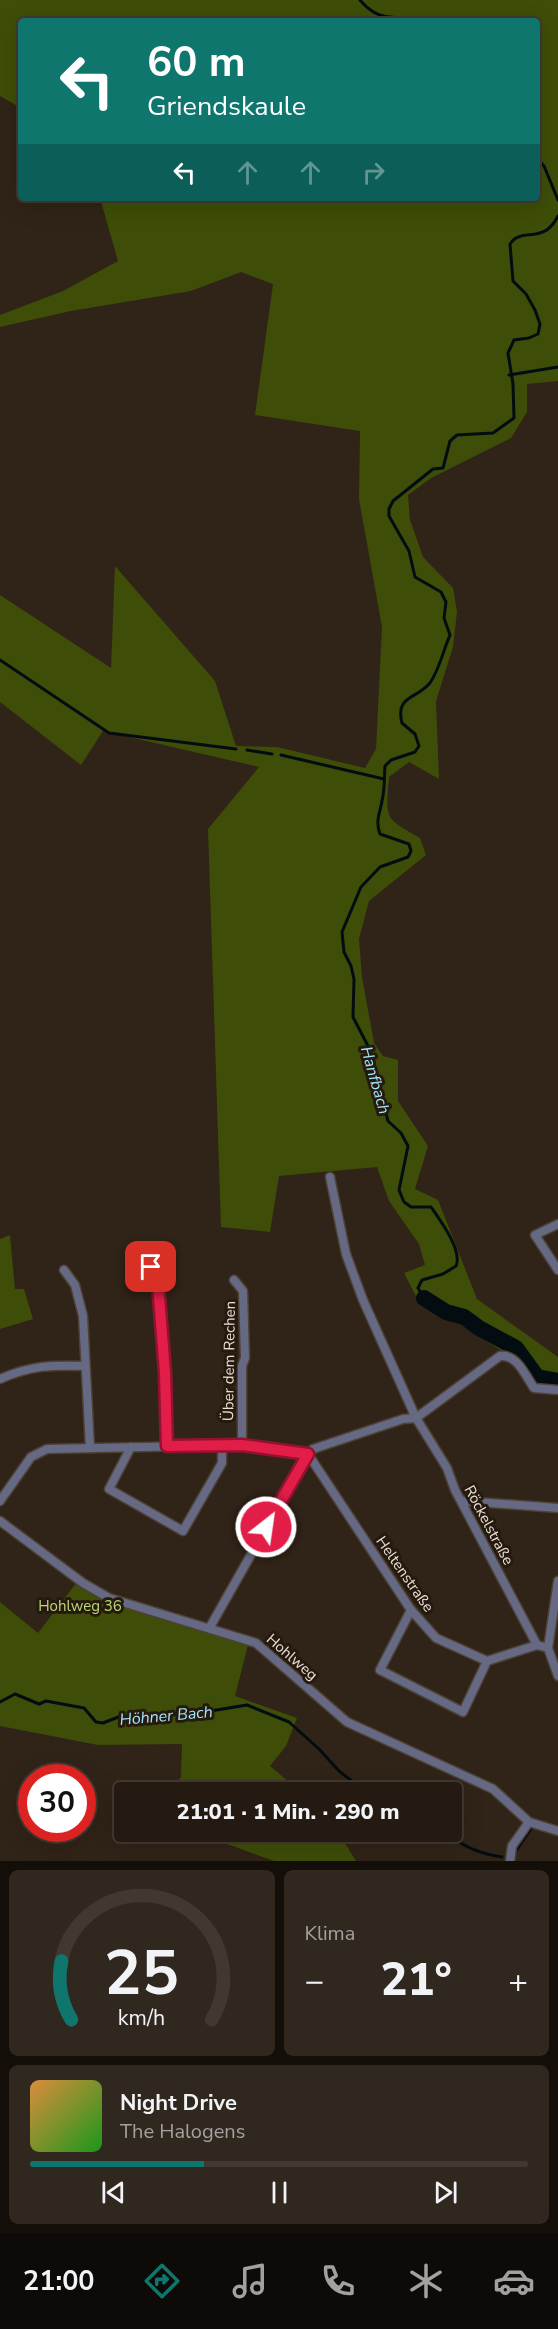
<!DOCTYPE html>
<html lang="de">
<meta charset="utf-8">
<style>
body{margin:0;font-family:"Nunito Sans",sans-serif;background:#30271f;color:#f1f3f6;height:100vh;display:flex;flex-direction:column;font-size:22px;white-space:nowrap}
*{box-sizing:border-box;margin:0}
p{font-size:20px;color:#a3a19f}
.icon{flex:none;width:33px;height:33px;fill:none;stroke:currentColor;stroke-width:2;stroke-linecap:round;stroke-linejoin:round}
.map{position:relative;height:1861px;overflow:hidden}
.panel{display:flex;flex-direction:column;gap:9px;padding:9px;background:#140e09;flex:1}
.panel>*{flex:none}
.hud{position:absolute;left:18px;top:18px;width:522px;height:183px;border-radius:6px;box-shadow:0 6px 24px #0002,0 0 0 2px #413831;background:#0f766e;color:#fff;overflow:hidden}
.speed{position:absolute;left:18px;top:1764px;display:flex;gap:12px;font-size:30px;font-weight:700;text-align:center}
.speed>*{display:grid;place-content:center;width:78px;height:78px;border-radius:50%;background:#241a11;box-shadow:0 6px 24px #0002,0 0 0 2px #413831;line-height:1}
.speed .limit{border:9px solid #d22;background:#fff;color:#111}
.pin{position:absolute;display:grid;place-items:center;width:51px;height:51px;color:#fff;margin:-26px;border-radius:12px;box-shadow:0 3px 9px #0006}
.me{position:absolute;width:66px;margin:-33px;rotate:30deg;stroke-linejoin:round;filter:drop-shadow(0 0 4px #0008)}
.turn{display:flex;align-items:center;gap:21px;height:126px;padding:0 30px;font-size:27px}
.turn .icon{width:78px;height:78px;stroke-width:2.5}
.turn b{display:block;font-size:42px;line-height:51px}
.lanes{display:flex;align-items:center;height:57px;padding:0 30px;background:#0003;justify-content:center;gap:30px;direction:ltr}
.lanes .off{opacity:.35}
.big{font-size:45px;font-weight:800;line-height:1.1}
.panel .tile{flex:1;display:flex;flex-direction:column;justify-content:center;gap:9px;min-width:0;padding:0 21px;border-radius:9px;background:#30271f}
.panel .dial{align-items:center;gap:0}
.dial svg{height:156px;overflow:visible;fill:none;stroke:#413831;stroke-width:7;stroke-linecap:round;text-anchor:middle}
.dial text{fill:#f1f3f6;stroke:none}
.song{display:flex;align-items:center;gap:18px}
.cover{width:72px;height:72px;border-radius:9px;background:linear-gradient(135deg,hsl(30 70% 55%),hsl(120 70% 35%))}
.played{height:6px;border-radius:3px;background:linear-gradient(90deg,#0f766e 35%,#413831 35%)}
.keys{display:flex;justify-content:space-around;direction:ltr}
.heat{display:flex;justify-content:space-between;align-items:center;font-size:33px;direction:ltr}
.panel .tiles{flex:1;display:grid;gap:9px;grid-template-columns:1fr 1fr}
.tile:last-child{grid-column:span 2}
.trip{position:absolute;left:114px;top:1782px;width:348px;height:60px;border-radius:6px;background:#241a11;box-shadow:0 6px 24px #0002,0 0 0 2px #413831;font-weight:800;line-height:60px;text-align:center}
.menu{display:flex;height:96px;justify-content:space-around;align-items:center;background:#0e0a07;color:#a3a19f}
.menu .icon{width:42px;height:42px}
.menu .current{color:#0f766e}
.menu b{font-size:27px;color:#f1f3f6}
.map>svg:first-child{display:block}
.green{fill:#3e4d08}
.lines{fill:none;stroke-linecap:round;stroke-linejoin:round}
.stream{stroke:#030d11;stroke-width:3}
.river{stroke:#030d11;stroke-width:16}
.minor-casing{stroke:#4e4136;stroke-width:11}
.minor{stroke:#656984;stroke-width:8}
.route-casing{stroke:#92132f;stroke-width:15}
.route{stroke:#e11d48;stroke-width:10}
.labels{text-anchor:middle;stroke-width:6;stroke-linejoin:round;paint-order:stroke}
.street-label{font-size:15px;fill:#e9e0d8;stroke:#261a0e}
.park-label{font-size:15px;fill:#bdd778;stroke:#261a0e}
.water-label{font-size:16px;font-style:italic;fill:#a0e5fa;stroke:#261a0e}
</style>
<div class="map">
<svg width="558" height="1861" viewBox="0 0 558 1861">
<rect width="100%" height="100%" fill="#302317"/>
<g class="green">
<path d="M0,0H558V381L527,384V412L511,438L431,478L408,495L410,520L423,557L453,588L457,612L453,647L436,701L439,779L409,762L389,777C386,819 383,817 420,838L426,855L369,901L359,939L362,977L374,1043L383,1056L398,1060V1101L428,1146L415,1189L438,1200L477,1299L558,1357V1383L543,1384L518,1361L456,1322L420,1304L404,1273L425,1265L419,1244L389,1201L377,1167L279,1176L270,1232L221,1227L208,829L259,767L103,731L81,765L0,702V595L111,668L115,566L215,681L236,746L277,747L365,768L376,749L382,627L359,499L360,431L255,415L273,284L241,272L191,291L71,311L0,327V315L63,291L118,261L100,198H537V21H21V108L0,96Z"/>
<polygon points="10,1235 15,1289 24,1289 33,1319 0,1329 0,1239"/>
<polygon points="77,1582 81,1585 249,1641 235,1696 297,1718 286,1746 270,1766 301,1792 169,1792 181,1777 182,1744 98,1745 0,1726 0,1602 38,1633"/>
<polygon points="194,1832 338,1832 356,1861 274,1861"/>
</g>
<g class="lines">
<g class="stream">
<path d="M360,0C380,24 394,14 421,21"/>
<polyline points="537,158 544,166 558,200"/>
<polyline points="509,375 558,367"/>
<polyline points="0,660 109,733 236,749"/>
<polyline points="247,750 272,754"/>
<polyline points="281,755 384,779"/>
<path d="M424,1298L418,1288L422,1280L443,1274L456,1266C463,1251 440,1220 431,1207H411L404,1202L399,1190L408,1146L401,1133L388,1121L369,1048L353,1017L354,979L351,966L344,952L342,932L361,887L380,867L408,857L411,851L409,844L380,834C375,821 380,813 382,801C385,789 384,777 385,766L391,760L415,752L419,746L415,734L402,723C395,696 416,699 429,684C438,674 444,648 450,635L444,618L446,602L441,592L415,577L409,551L389,516V509L393,501L433,469L443,468L450,441L457,435L493,433L514,418L513,384L508,353L514,340L529,338L538,334L540,324L535,310L526,294L513,281L510,244C522,226 543,246 558,216"/>
<polyline points="0,1702 15,1694 39,1704 46,1701 84,1708 96,1722 103,1723 121,1716 136,1718 159,1714 186,1715 247,1705 289,1722 319,1749 339,1771 353,1782 388,1792"/>
<path d="M448,1832C462,1848 482,1854 502,1857"/>
<polyline points="513,1855 533,1826"/>
</g>
<polyline class="river" points="424,1298 446,1312 464,1317 479,1328 516,1348 537,1377 558,1381"/>
<g class="minor-casing">
<g id="minor">
<polyline points="330,1177 346,1254 363,1300 416,1418 447,1468 455,1490 537,1645"/>
<polyline points="558,1224 535,1235 558,1270"/>
<polyline points="151,1267 158,1284 165,1373 167,1446"/>
<polyline points="64,1270 75,1285 83,1316 90,1448"/>
<polyline points="234,1280 243,1291 245,1358 242,1366 242,1445"/>
<path d="M0,1379C32,1365 51,1365 85,1366"/>
<polyline points="131,1447 109,1489 183,1531 222,1463 222,1445"/>
<path d="M0,1501L31,1457L47,1449L242,1445L308,1454L313,1449L403,1419L416,1418L500,1356C517,1354 525,1375 534,1388L558,1390"/>
<polyline points="462,1501 558,1508"/>
<polyline points="0,1521 83,1583 109,1598 256,1643 347,1722 493,1789 529,1822 558,1831"/>
<polyline points="558,1581 548,1648 558,1676"/>
<polyline points="411,1610 380,1670 463,1712 487,1661"/>
<polyline points="210,1627 308,1454 411,1610 436,1638 487,1661 537,1645 548,1648"/>
<polyline points="510,1861 512,1846 529,1822"/>
</g>
</g>
<use href="#minor" class="minor"/>
</g>
<g class="lines">
<g class="route-casing">
<polyline id="route" points="151,1267 158,1284 165,1373 167,1446 242,1445 308,1454 266,1527"/>
</g>
<use href="#route" class="route"/>
</g>
<g class="labels">
<g class="street-label">
<text transform="translate(229 1361) rotate(-89)" y="5">Über dem Rechen</text>
<text transform="translate(489 1525) rotate(62)" y="5">Röckelstraße</text>
<text transform="translate(405 1574) rotate(55)" y="5">Heltenstraße</text>
<text transform="translate(292 1657) rotate(41)" y="5">Hohlweg</text>
</g>
<g class="park-label">
<text x="80" y="1611">Hohlweg 36</text>
</g>
<g class="water-label">
<text transform="translate(376 1080) rotate(74)" y="6">Hanfbach</text>
<text transform="translate(166 1715) rotate(-5)" y="6">Höhner Bach</text>
</g>
</g>
</svg>
<div class="speed"><div class="limit">30</div></div>
<div class="pin" style="left:151px;top:1267px;background:#d93025"><svg class="icon" aria-label="arrive" viewBox="0 0 24 24"><path d="M6 21V4h12l-3 4 3 4H6"/></svg></div>
<svg class="me" style="left:266px;top:1527px" viewBox="-20 -20 40 40"><circle r="17" fill="#e11d48" stroke="#fff" stroke-width="3"/><path d="M0-11L8 9 0 5-8 9z" fill="#fff"/></svg>
<div class="trip">21:01 · 1 Min. · 290 m</div>
<div class="hud">
<div class="turn"><svg class="icon" aria-label="left" viewBox="0 0 24 24"><path d="M17 20v-9H6M10 6l-5 5 5 5"/></svg><div><b>60 m</b>Griendskaule</div></div>
<div class="lanes"><svg class="icon" aria-label="left" viewBox="0 0 24 24"><path d="M17 20v-9H6M10 6l-5 5 5 5"/></svg><svg class="icon off" aria-label="ahead" viewBox="0 0 24 24"><path d="M12 20V5M6 11l6-6 6 6"/></svg><svg class="icon off" aria-label="ahead" viewBox="0 0 24 24"><path d="M12 20V5M6 11l6-6 6 6"/></svg><svg class="icon off" aria-label="right" viewBox="0 0 24 24"><path d="M7 20v-9h11M14 6l5 5-5 5"/></svg></div>
</div>
</div>
<section class="panel">
<div class="tiles">
<div class="tile dial"><svg viewBox="0 0 100 80">
<path d="M14 69A42 42 0 1 1 86 69"/>
<path d="M14 69A42 42 0 0 1 9 39" stroke="#0f766e"/>
<text x="50" y="56" font-size="32" font-weight="700">25</text>
<text x="50" y="72" font-size="11">km/h</text>
</svg></div>
<div class="tile"><p>Klima</p>
<div class="heat"><a>−</a><b class="big">21°</b><a>+</a></div>
</div>
<div class="tile">
<div class="song"><i class="cover"></i><div><b>Night Drive</b><p>The Halogens</p></div></div>
<div class="played"></div>
<div class="keys"><svg class="icon" aria-label="previous" viewBox="0 0 24 24"><path d="M18 5L8 12l10 7zM5 5v14"/></svg><svg class="icon" aria-label="pause" viewBox="0 0 24 24"><path d="M8 5v14M16 5v14"/></svg><svg class="icon" aria-label="next" viewBox="0 0 24 24"><path d="M6 5l10 7-10 7zM19 5v14"/></svg></div>
</div>
</div>
</section>
<nav class="menu">
<b>21:00</b>
<svg class="icon current" aria-label="directions" viewBox="0 0 24 24"><path d="M12 3l9 9-9 9-9-9zM9 14v-3h6M13 9l2 2-2 2"/></svg>
<svg class="icon" aria-label="music" viewBox="0 0 24 24"><path d="M9 18V5l10-2v13"/><circle cx="6" cy="18" r="3"/><circle cx="16" cy="16" r="3"/></svg>
<svg class="icon" aria-label="phone" viewBox="0 0 24 24"><path d="M5 4h4l2 5-3 2q2 4 5 5l2-3 5 2v4C11 20 4 13 5 4z"/></svg>
<svg class="icon" aria-label="climate" viewBox="0 0 24 24"><path d="M12 3v18M4 7l16 10M4 17L20 7"/></svg>
<svg class="icon" aria-label="car" viewBox="0 0 24 24"><path d="M5 17H2v-5l4-1 3-4h7l3 4 3 1v5h-3M9 17h6M6 11h13"/><circle cx="7" cy="17" r="2"/><circle cx="17" cy="17" r="2"/></svg>
</nav>
